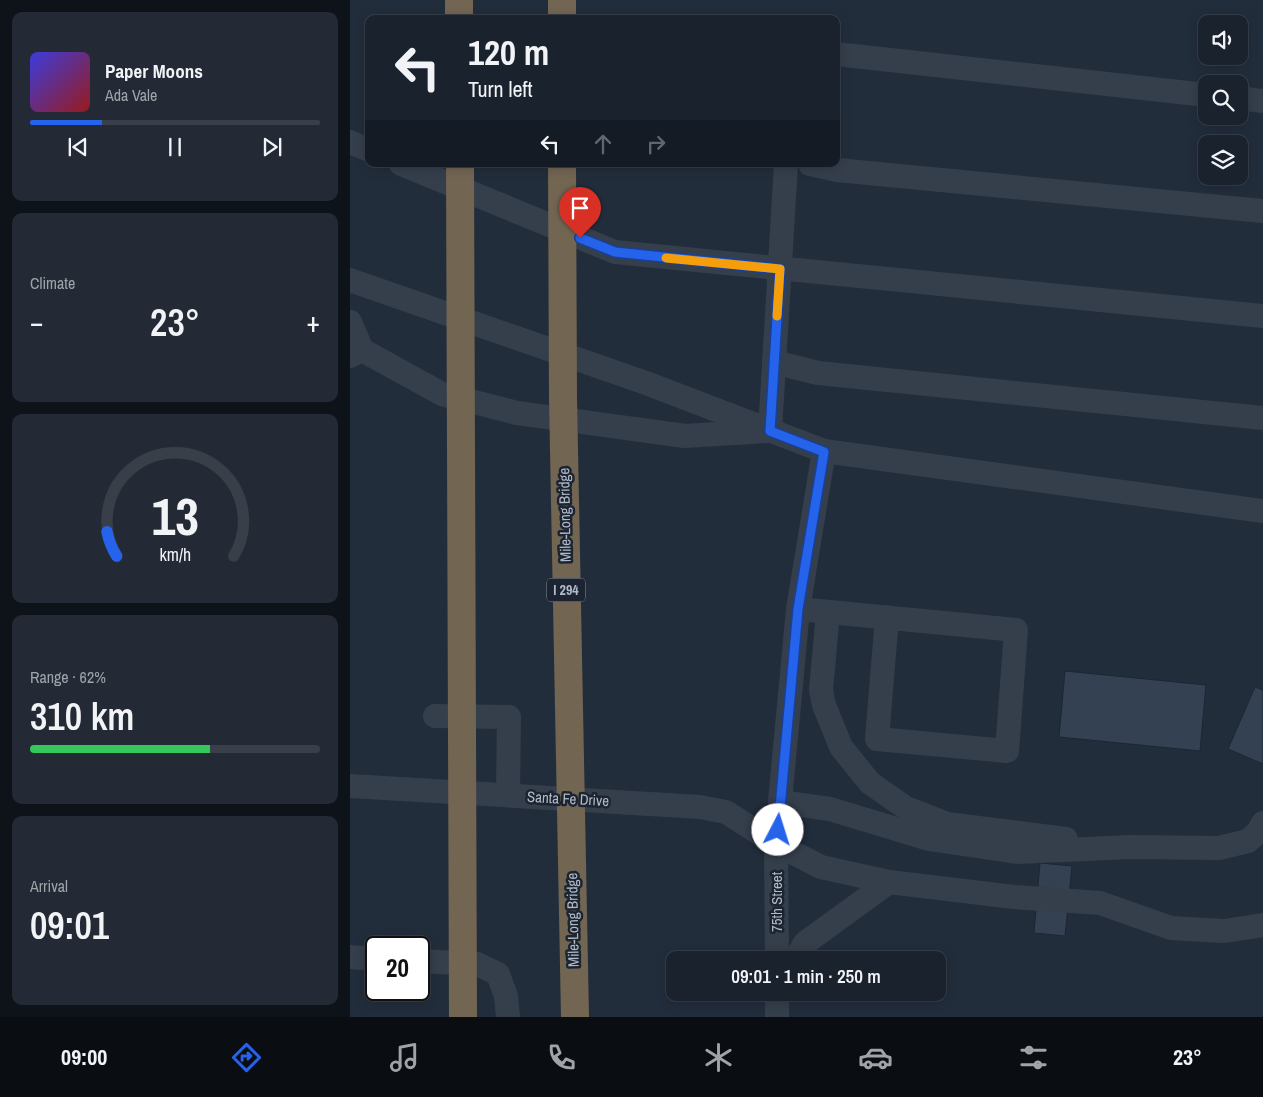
<!DOCTYPE html>
<meta charset="utf-8">
<style>
body{margin:0;font-family:"Archivo Narrow",sans-serif;background:#232a35;color:#f1f3f6;height:100vh;display:flex;flex-direction:column;font-size:19px;white-space:nowrap}
*{box-sizing:border-box;margin:0}
p{font-size:16px;color:#9fa4aa}
.icon{flex:none;width:28px;height:28px;fill:none;stroke:currentColor;stroke-width:2;stroke-linecap:round;stroke-linejoin:round}
.map{position:relative;flex:1;overflow:hidden}
.drawer{display:flex;flex-direction:column;gap:12px;padding:12px;background:#0e1319;width:350px}
.drawer>*{flex:none}
.hud{position:absolute;left:15px;top:15px;width:475px;height:152px;border-radius:10px;box-shadow:0 2px 12px #0003,0 0 0 1px #383f49;background:#1a222d;color:#f1f3f6;overflow:hidden}
.fabs{position:absolute;left:848px;top:15px;display:grid;gap:10px}
.fabs a{display:grid;place-items:center;width:50px;height:50px;border-radius:10px;background:#1a222d;box-shadow:0 2px 12px #0003,0 0 0 1px #383f49;font-size:25px}
.speed{position:absolute;left:15px;top:936px;display:flex;gap:10px;font-size:25px;font-weight:700;text-align:center}
.speed>*{display:grid;place-content:center;width:65px;height:65px;border-radius:50%;background:#1a222d;box-shadow:0 2px 12px #0003,0 0 0 1px #383f49;line-height:1}
.speed .limit{border:2px solid #111;border-radius:8px;background:#fff;color:#111}
.pin{position:absolute;display:grid;place-items:center;width:42px;height:42px;color:#fff;margin:-51px -21px;border-radius:50% 50% 50% 0;rotate:-45deg;box-shadow:0 0 5px #0007}
.pin .icon{rotate:45deg}
.me{position:absolute;width:55px;margin:-28px;rotate:5deg;stroke-linejoin:round;filter:drop-shadow(0 0 4px #0008)}
.turn{display:flex;align-items:center;gap:18px;height:105px;padding:0 20px;font-size:22px}
.turn .icon{width:65px;height:65px;stroke-width:2.5}
.turn b{display:block;font-size:35px;line-height:42px}
.lanes{display:flex;align-items:center;height:48px;padding:0 20px;background:#0003;justify-content:center;gap:25px;direction:ltr}
.lanes .off{opacity:.35}
.big{font-size:38px;font-weight:600;line-height:1.1}
.drawer .card{flex:1;display:flex;flex-direction:column;justify-content:center;gap:8px;min-width:0;padding:0 18px;border-radius:10px;background:#232a35}
.drawer .dial{align-items:center;gap:0}
.dial svg{height:130px;overflow:visible;fill:none;stroke:#383f49;stroke-width:7;stroke-linecap:round;text-anchor:middle}
.dial text{fill:#f1f3f6;stroke:none}
.song{display:flex;align-items:center;gap:15px}
.cover{width:60px;height:60px;border-radius:8px;background:linear-gradient(135deg,hsl(240 70% 55%),hsl(0 70% 35%))}
.played{height:5px;border-radius:2px;background:linear-gradient(90deg,#2563eb 25%,#383f49 25%)}
.keys{display:flex;justify-content:space-around;direction:ltr}
.heat{display:flex;justify-content:space-between;align-items:center;font-size:28px;direction:ltr}
.charge{height:8px;border-radius:4px;background:linear-gradient(90deg,#34c759 62%,#383f49 0)}
.trip{position:absolute;left:316px;top:951px;width:280px;height:50px;border-radius:10px;background:#1a222d;box-shadow:0 2px 12px #0003,0 0 0 1px #383f49;font-weight:600;line-height:50px;text-align:center}
.menu{display:flex;height:80px;justify-content:space-around;align-items:center;background:#0a0e12;color:#9fa4aa}
.menu .icon{width:35px;height:35px}
.menu .on{color:#2563eb}
.menu b{font-size:22px;color:#f1f3f6}
main{display:flex;flex:1;min-height:0}
.map>svg:first-child{display:block}
.building{fill:#334152;stroke:#1d2633}
.lines{fill:none;stroke-linecap:round;stroke-linejoin:round}
.minor{stroke:#353f4c;stroke-width:24}
.highway{stroke:#726552;stroke-width:28}
.route-casing{stroke:#184099;stroke-width:12}
.route{stroke:#2563eb;stroke-width:9}
.slow{stroke:#f59e0b;stroke-width:9}
.labels{text-anchor:middle;stroke-width:5;stroke-linejoin:round;paint-order:stroke}
.shield{fill:#1b2430;stroke:#848d9a;stroke-width:1}
.shield-label{font-size:14px;font-weight:bold;fill:#b1bac8}
.street-label{font-size:15px;fill:#b1bac8;stroke:#1b2430}
</style>
<main>
<section class="drawer">
<div class="card">
<div class="song"><i class="cover"></i><div><b>Paper Moons</b><p>Ada Vale</p></div></div>
<div class="played"></div>
<div class="keys"><svg class="icon" aria-label="previous" viewBox="0 0 24 24"><path d="M18 5L8 12l10 7zM5 5v14"/></svg><svg class="icon" aria-label="pause" viewBox="0 0 24 24"><path d="M8 5v14M16 5v14"/></svg><svg class="icon" aria-label="next" viewBox="0 0 24 24"><path d="M6 5l10 7-10 7zM19 5v14"/></svg></div>
</div>
<div class="card"><p>Climate</p>
<div class="heat"><a>−</a><b class="big">23°</b><a>+</a></div>
</div>
<div class="card dial"><svg viewBox="0 0 100 80">
<path d="M14 69A42 42 0 1 1 86 69"/>
<path d="M14 69A42 42 0 0 1 8 54" stroke="#2563eb"/>
<text x="50" y="56" font-size="32" font-weight="700">13</text>
<text x="50" y="72" font-size="11">km/h</text>
</svg></div>
<div class="card"><p>Range · 62%</p><b class="big">310 km</b><div class="charge"></div></div>
<div class="card"><p>Arrival</p><b class="big">09:01</b></div>
</section>
<div class="map">
<svg width="913" height="1017" viewBox="0 0 913 1017">
<rect width="100%" height="100%" fill="#222d3c"/>
<g class="building">
<polygon points="715,671 856,685 850,751 709,737"/>
<polygon points="905,687 913,690 913,764 878,749"/>
<polygon points="690,863 722,866 715,936 684,933"/>
</g>
<g class="lines">
<g class="minor">
<polyline points="486,54 856,95"/>
<polyline points="889,98 913,101"/>
<polyline points="0,142 19,150"/>
<polyline points="51,164 265,252 913,316"/>
<polyline points="460,164 487,170 913,211"/>
<polyline points="0,280 296,383 474,451 913,511"/>
<polyline points="0,322 12,350"/>
<polyline points="0,356 12,350 92,394 167,413 335,436 420,431 436,164"/>
<polyline points="424,362 468,373 913,418"/>
<polyline points="448,609 474,451"/>
<polyline points="478,612 471,690 474,705 491,747 520,783 556,808 597,824 716,839"/>
<polyline points="85,716 159,717 158,795"/>
<polyline points="0,786 350,807 376,812 426,844 471,867 539,882 664,897 750,903 821,928 874,931 913,925"/>
<polyline points="430,802 480,809 579,839 667,852 781,847 869,848 898,841 908,832 913,823"/>
<polyline points="0,957 26,959"/>
<polyline points="427,960 426,844 448,609 666,630 657,751 527,739 537,617"/>
<polyline points="445,960 455,943 539,882"/>
<polyline points="69,961 127,964 148,974 156,996 158,1017"/>
<polyline points="427,992 427,1017"/>
</g>
<g class="highway">
<polyline points="109,0 109,19"/>
<polyline points="212,0 212,19"/>
<polyline points="110,164 113,1017"/>
<polyline points="212,164 213,398 225,1017"/>
</g>
</g>
<g class="lines">
<g class="route-casing">
<polyline id="route" points="230,238 265,252 430,269 420,431 474,452 448,609 428,830"/>
</g>
<use href="#route" class="route"/>
<polyline class="slow" points="316,258 430,269 427,316"/>
</g>
<g class="labels">
<rect class="shield" x="197" y="578.5" width="38" height="23" rx="4"/>
<g class="shield-label">
<text x="216" y="595">I 294</text>
</g>
<g class="street-label">
<text transform="translate(215 515) rotate(-91)" y="5">Mile-Long Bridge</text>
<text transform="translate(218 799) rotate(3)" y="5">Santa Fe Drive</text>
<text transform="translate(427 902) rotate(-90)" y="5">75th Street</text>
<text transform="translate(223 920) rotate(-91)" y="5">Mile-Long Bridge</text>
</g>
</g>
</svg>
<div class="fabs">
<a><svg class="icon" aria-label="sound" viewBox="0 0 24 24"><path d="M4 9h4l5-4v14l-5-4H4zM17 9q2 3 0 6"/></svg></a>
<a><svg class="icon" aria-label="search" viewBox="0 0 24 24"><circle cx="10" cy="10" r="6"/><path d="M15 15l6 6"/></svg></a>
<a><svg class="icon" aria-label="layers" viewBox="0 0 24 24"><path d="M12 4l9 5-9 5-9-5zM3 14l9 5 9-5"/></svg></a>
</div>
<div class="speed"><div class="limit">20</div></div>
<div class="pin" style="left:230px;top:238px;background:#d93025"><svg class="icon" aria-label="arrive" viewBox="0 0 24 24"><path d="M6 21V4h12l-3 4 3 4H6"/></svg></div>
<svg class="me" style="left:428px;top:830px" viewBox="-20 -20 40 40"><circle r="19" fill="#fff"/><path d="M0-13L10 11 0 6-10 11z" fill="#2563eb"/></svg>
<div class="trip">09:01 · 1 min · 250 m</div>
<div class="hud">
<div class="turn"><svg class="icon" aria-label="left" viewBox="0 0 24 24"><path d="M17 20v-9H6M10 6l-5 5 5 5"/></svg><div><b>120 m</b>Turn left</div></div>
<div class="lanes"><svg class="icon" aria-label="left" viewBox="0 0 24 24"><path d="M17 20v-9H6M10 6l-5 5 5 5"/></svg><svg class="icon off" aria-label="ahead" viewBox="0 0 24 24"><path d="M12 20V5M6 11l6-6 6 6"/></svg><svg class="icon off" aria-label="right" viewBox="0 0 24 24"><path d="M7 20v-9h11M14 6l5 5-5 5"/></svg></div>
</div>
</div>
</main>
<nav class="menu">
<b>09:00</b>
<svg class="icon on" aria-label="directions" viewBox="0 0 24 24"><path d="M12 3l9 9-9 9-9-9zM9 14v-3h6M13 9l2 2-2 2"/></svg>
<svg class="icon" aria-label="music" viewBox="0 0 24 24"><path d="M9 18V5l10-2v13"/><circle cx="6" cy="18" r="3"/><circle cx="16" cy="16" r="3"/></svg>
<svg class="icon" aria-label="phone" viewBox="0 0 24 24"><path d="M5 4h4l2 5-3 2q2 4 5 5l2-3 5 2v4C11 20 4 13 5 4z"/></svg>
<svg class="icon" aria-label="climate" viewBox="0 0 24 24"><path d="M12 3v18M4 7l16 10M4 17L20 7"/></svg>
<svg class="icon" aria-label="car" viewBox="0 0 24 24"><path d="M5 17H2v-5l4-1 3-4h7l3 4 3 1v5h-3M9 17h6M6 11h13"/><circle cx="7" cy="17" r="2"/><circle cx="17" cy="17" r="2"/></svg>
<svg class="icon" aria-label="filters" viewBox="0 0 24 24"><path d="M4 7h16M4 17h16"/><circle cx="9" cy="7" r="2"/><circle cx="15" cy="17" r="2"/></svg>
<b>23°</b>
</nav>
